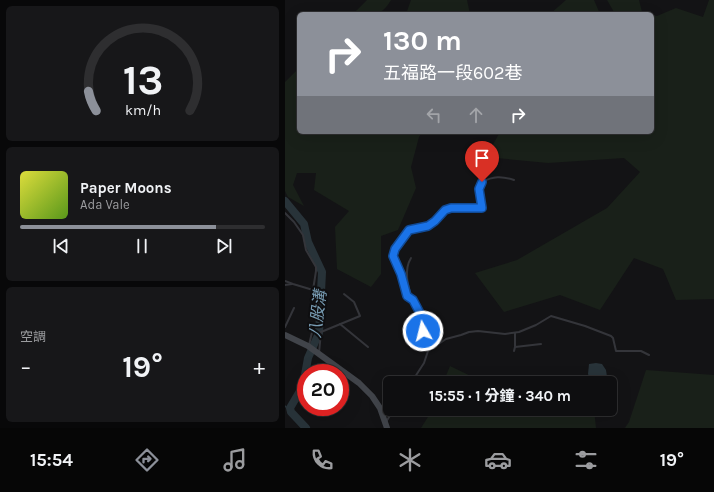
<!DOCTYPE html>
<html lang="zh-TW">
<meta charset="utf-8">
<style>
body{margin:0;font-family:Karla,"Noto Sans TC",sans-serif;background:#171719;color:#f1f3f6;height:100vh;display:flex;flex-direction:column;font-size:15px;white-space:nowrap}
*{box-sizing:border-box;margin:0}
p{font-size:13px;color:#9b9c9f}
.icon{flex:none;width:22px;height:22px;fill:none;stroke:currentColor;stroke-width:2;stroke-linecap:round;stroke-linejoin:round}
.map{position:relative;flex:1;overflow:hidden}
.sheet{display:flex;flex-direction:column;gap:6px;padding:6px;background:#080809;width:285px}
.sheet>*{flex:none}
.top-card{position:absolute;left:12px;top:12px;width:357px;height:122px;border-radius:6px;box-shadow:0 4px 16px #0002,0 0 0 1px #2e2e30;background:#8c9099;color:#fff;overflow:hidden}
.speed{position:absolute;left:12px;top:364px;display:flex;gap:8px;font-size:20px;font-weight:700;text-align:center}
.speed>*{display:grid;place-content:center;width:52px;height:52px;border-radius:50%;background:#0e0e10;box-shadow:0 4px 16px #0002,0 0 0 1px #2e2e30;line-height:1}
.speed .limit{border:6px solid #d22;background:#fff;color:#111}
.pin{position:absolute;display:grid;place-items:center;width:34px;height:34px;color:#fff;margin:-41px -17px;border-radius:50% 50% 50% 0;rotate:-45deg;box-shadow:0 0 4px #0007}
.pin .icon{rotate:45deg}
.me{position:absolute;width:44px;margin:-22px;rotate:352deg;stroke-linejoin:round;filter:drop-shadow(0 0 3px #0008)}
.turn{display:flex;align-items:center;gap:14px;height:84px;padding:0 20px;font-size:18px}
.turn .icon{width:52px;height:52px;stroke-width:2.5}
.turn b{display:block;font-size:28px;line-height:34px}
.lanes{display:flex;align-items:center;height:38px;padding:0 20px;background:#0003;justify-content:center;gap:20px;direction:ltr}
.lanes .off{opacity:.35}
.big{font-size:30px;font-weight:700;line-height:1.1}
.sheet .tile{flex:1;display:flex;flex-direction:column;justify-content:center;gap:6px;min-width:0;padding:0 14px;border-radius:6px;background:#171719}
.sheet .dial{align-items:center;gap:0}
.dial svg{height:104px;overflow:visible;fill:none;stroke:#2e2e30;stroke-width:7;stroke-linecap:round;text-anchor:middle}
.dial text{fill:#f1f3f6;stroke:none}
.song{display:flex;align-items:center;gap:12px}
.cover{width:48px;height:48px;border-radius:6px;background:linear-gradient(135deg,hsl(60 70% 55%),hsl(90 70% 35%))}
.played{height:4px;border-radius:2px;background:linear-gradient(90deg,#8c9099 80%,#2e2e30 80%)}
.keys{display:flex;justify-content:space-around;direction:ltr}
.heat{display:flex;justify-content:space-between;align-items:center;font-size:22px;direction:ltr}
.trip{position:absolute;left:98px;top:376px;width:234px;height:40px;border-radius:6px;background:#0e0e10;box-shadow:0 4px 16px #0002,0 0 0 1px #2e2e30;font-weight:700;line-height:40px;text-align:center}
.tab-bar{display:flex;height:64px;justify-content:space-around;align-items:center;background:#060606;color:#9b9c9f}
.tab-bar .icon{width:28px;height:28px}
.tab-bar .current{color:#8c9099}
.tab-bar b{font-size:18px;color:#f1f3f6}
main{display:flex;flex:1;min-height:0}
.map>svg:first-child{display:block}
.green{fill:#192019}
.water{fill:#283339}
.lines{fill:none;stroke-linecap:round;stroke-linejoin:round}
.stream{stroke:#283339;stroke-width:1.5}
.river{stroke:#283339;stroke-width:8}
.lane{stroke:#34353a;stroke-width:2}
.secondary{stroke:#41444a;stroke-width:6}
.route-casing{stroke:#114b97;stroke-width:10}
.route{stroke:#1a73e8;stroke-width:7}
.labels{text-anchor:middle;stroke-width:4;stroke-linejoin:round;paint-order:stroke}
.water-label{font-size:16px;font-style:italic;fill:#789cb3;stroke:#0e0e10}
</style>
<main>
<section class="sheet">
<div class="tile dial"><svg viewBox="0 0 100 80">
<path d="M14 69A42 42 0 1 1 86 69"/>
<path d="M14 69A42 42 0 0 1 8 54" stroke="#8c9099"/>
<text x="50" y="56" font-size="32" font-weight="700">13</text>
<text x="50" y="72" font-size="11">km/h</text>
</svg></div>
<div class="tile">
<div class="song"><i class="cover"></i><div><b>Paper Moons</b><p>Ada Vale</p></div></div>
<div class="played"></div>
<div class="keys"><svg class="icon" aria-label="previous" viewBox="0 0 24 24"><path d="M18 5L8 12l10 7zM5 5v14"/></svg><svg class="icon" aria-label="pause" viewBox="0 0 24 24"><path d="M8 5v14M16 5v14"/></svg><svg class="icon" aria-label="next" viewBox="0 0 24 24"><path d="M6 5l10 7-10 7zM19 5v14"/></svg></div>
</div>
<div class="tile"><p>空調</p>
<div class="heat"><a>−</a><b class="big">19°</b><a>+</a></div>
</div>
</section>
<div class="map">
<svg width="429" height="428" viewBox="0 0 429 428">
<rect width="100%" height="100%" fill="#131315"/>
<g class="green">
<path d="M82,0H106C95,19 86,14 67,14L72,10Z"/>
<polygon points="126,0 182,0 185,14 121,14"/>
<polygon points="281,0 309,0 315,14 265,14"/>
<polygon points="322,0 354,0 357,12 364,14 333,14 329,12"/>
<polygon points="424,0 429,0 429,299 391,300 378,269 349,258 315,310 275,295 219,312 190,273 232,260 322,208 355,172 339,158 263,163 201,157 215,132 367,132 367,15 372,16 391,8 418,17"/>
<polygon points="14,68 14,132 137,132 134,137 126,167 131,188 113,230 96,236 96,274 86,287 52,269 50,227 64,211 29,190 31,173 12,173 8,185 19,206 3,197 0,191 0,82"/>
<polygon points="165,366 196,381 254,383 158,383"/>
<polygon points="361,370 429,375 429,428 340,428 344,422"/>
<polygon points="148,409 309,409 311,428 136,428"/>
</g>
<polygon class="water" points="311,363 317,364 321,370 323,383 307,383 303,374 304,364"/>
<g class="lines">
<polyline class="stream" points="0,406 6,412"/>
<polyline class="river" points="0,201 19,224 23,242 37,272 34,333 23,358 18,386 5,408 6,412 21,428"/>
<g class="lane">
<polyline points="0,213 9,222 18,235 21,250 31,267 31,271 28,290 8,284 0,281"/>
<path d="M126,258C119,269 122,287 128,299"/>
<polyline points="0,285 7,284"/>
<polyline points="55,324 83,347"/>
<polyline points="0,327 9,308"/>
<polyline points="230,333 230,347 256,344"/>
<polyline points="24,345 28,328"/>
<path d="M143,351L138,331L137,315L128,300L122,296L118,287L116,274L108,256L110,249L124,230L143,226L150,221L160,210L166,209L197,208L194,189L197,182C208,176 217,176 229,180"/>
<polyline points="229,351 230,347"/>
<polyline points="34,353 36,332 75,316 69,302 59,294"/>
<polyline points="126,383 139,363 143,351 161,339 176,335 184,332 193,331 220,334 234,332 251,325 266,316 300,326 326,336 328,338 331,351 356,351 364,355"/>
<polyline points="101,422 109,409"/>
</g>
<polyline class="secondary" points="0,335 23,346 74,383 87,396 95,408 102,428"/>
</g>
<g class="lines">
<g class="route-casing">
<polyline id="route" points="138,331 136,315 128,300 122,296 116,274 108,256 110,249 124,230 143,226 150,221 160,210 166,208 197,208 194,189 197,182"/>
</g>
<use href="#route" class="route"/>
</g>
<g class="labels">
<g class="water-label">
<text transform="translate(32 314) rotate(-83)" y="6">八股溝</text>
</g>
</g>
</svg>
<div class="speed"><div class="limit">20</div></div>
<div class="pin" style="left:197px;top:182px;background:#d93025"><svg class="icon" aria-label="arrive" viewBox="0 0 24 24"><path d="M6 21V4h12l-3 4 3 4H6"/></svg></div>
<svg class="me" style="left:138px;top:331px" viewBox="-20 -20 40 40"><circle r="17" fill="#1a73e8" stroke="#fff" stroke-width="3"/><path d="M0-11L8 9 0 5-8 9z" fill="#fff"/></svg>
<div class="trip">15:55 · 1 分鐘 · 340 m</div>
<div class="top-card">
<div class="turn"><svg class="icon" aria-label="right" viewBox="0 0 24 24"><path d="M7 20v-9h11M14 6l5 5-5 5"/></svg><div><b>130 m</b>五福路一段602巷</div></div>
<div class="lanes"><svg class="icon off" aria-label="left" viewBox="0 0 24 24"><path d="M17 20v-9H6M10 6l-5 5 5 5"/></svg><svg class="icon off" aria-label="ahead" viewBox="0 0 24 24"><path d="M12 20V5M6 11l6-6 6 6"/></svg><svg class="icon" aria-label="right" viewBox="0 0 24 24"><path d="M7 20v-9h11M14 6l5 5-5 5"/></svg></div>
</div>
</div>
</main>
<nav class="tab-bar">
<b>15:54</b>
<svg class="icon current" aria-label="directions" viewBox="0 0 24 24"><path d="M12 3l9 9-9 9-9-9zM9 14v-3h6M13 9l2 2-2 2"/></svg>
<svg class="icon" aria-label="music" viewBox="0 0 24 24"><path d="M9 18V5l10-2v13"/><circle cx="6" cy="18" r="3"/><circle cx="16" cy="16" r="3"/></svg>
<svg class="icon" aria-label="phone" viewBox="0 0 24 24"><path d="M5 4h4l2 5-3 2q2 4 5 5l2-3 5 2v4C11 20 4 13 5 4z"/></svg>
<svg class="icon" aria-label="climate" viewBox="0 0 24 24"><path d="M12 3v18M4 7l16 10M4 17L20 7"/></svg>
<svg class="icon" aria-label="car" viewBox="0 0 24 24"><path d="M5 17H2v-5l4-1 3-4h7l3 4 3 1v5h-3M9 17h6M6 11h13"/><circle cx="7" cy="17" r="2"/><circle cx="17" cy="17" r="2"/></svg>
<svg class="icon" aria-label="filters" viewBox="0 0 24 24"><path d="M4 7h16M4 17h16"/><circle cx="9" cy="7" r="2"/><circle cx="15" cy="17" r="2"/></svg>
<b>19°</b>
</nav>
